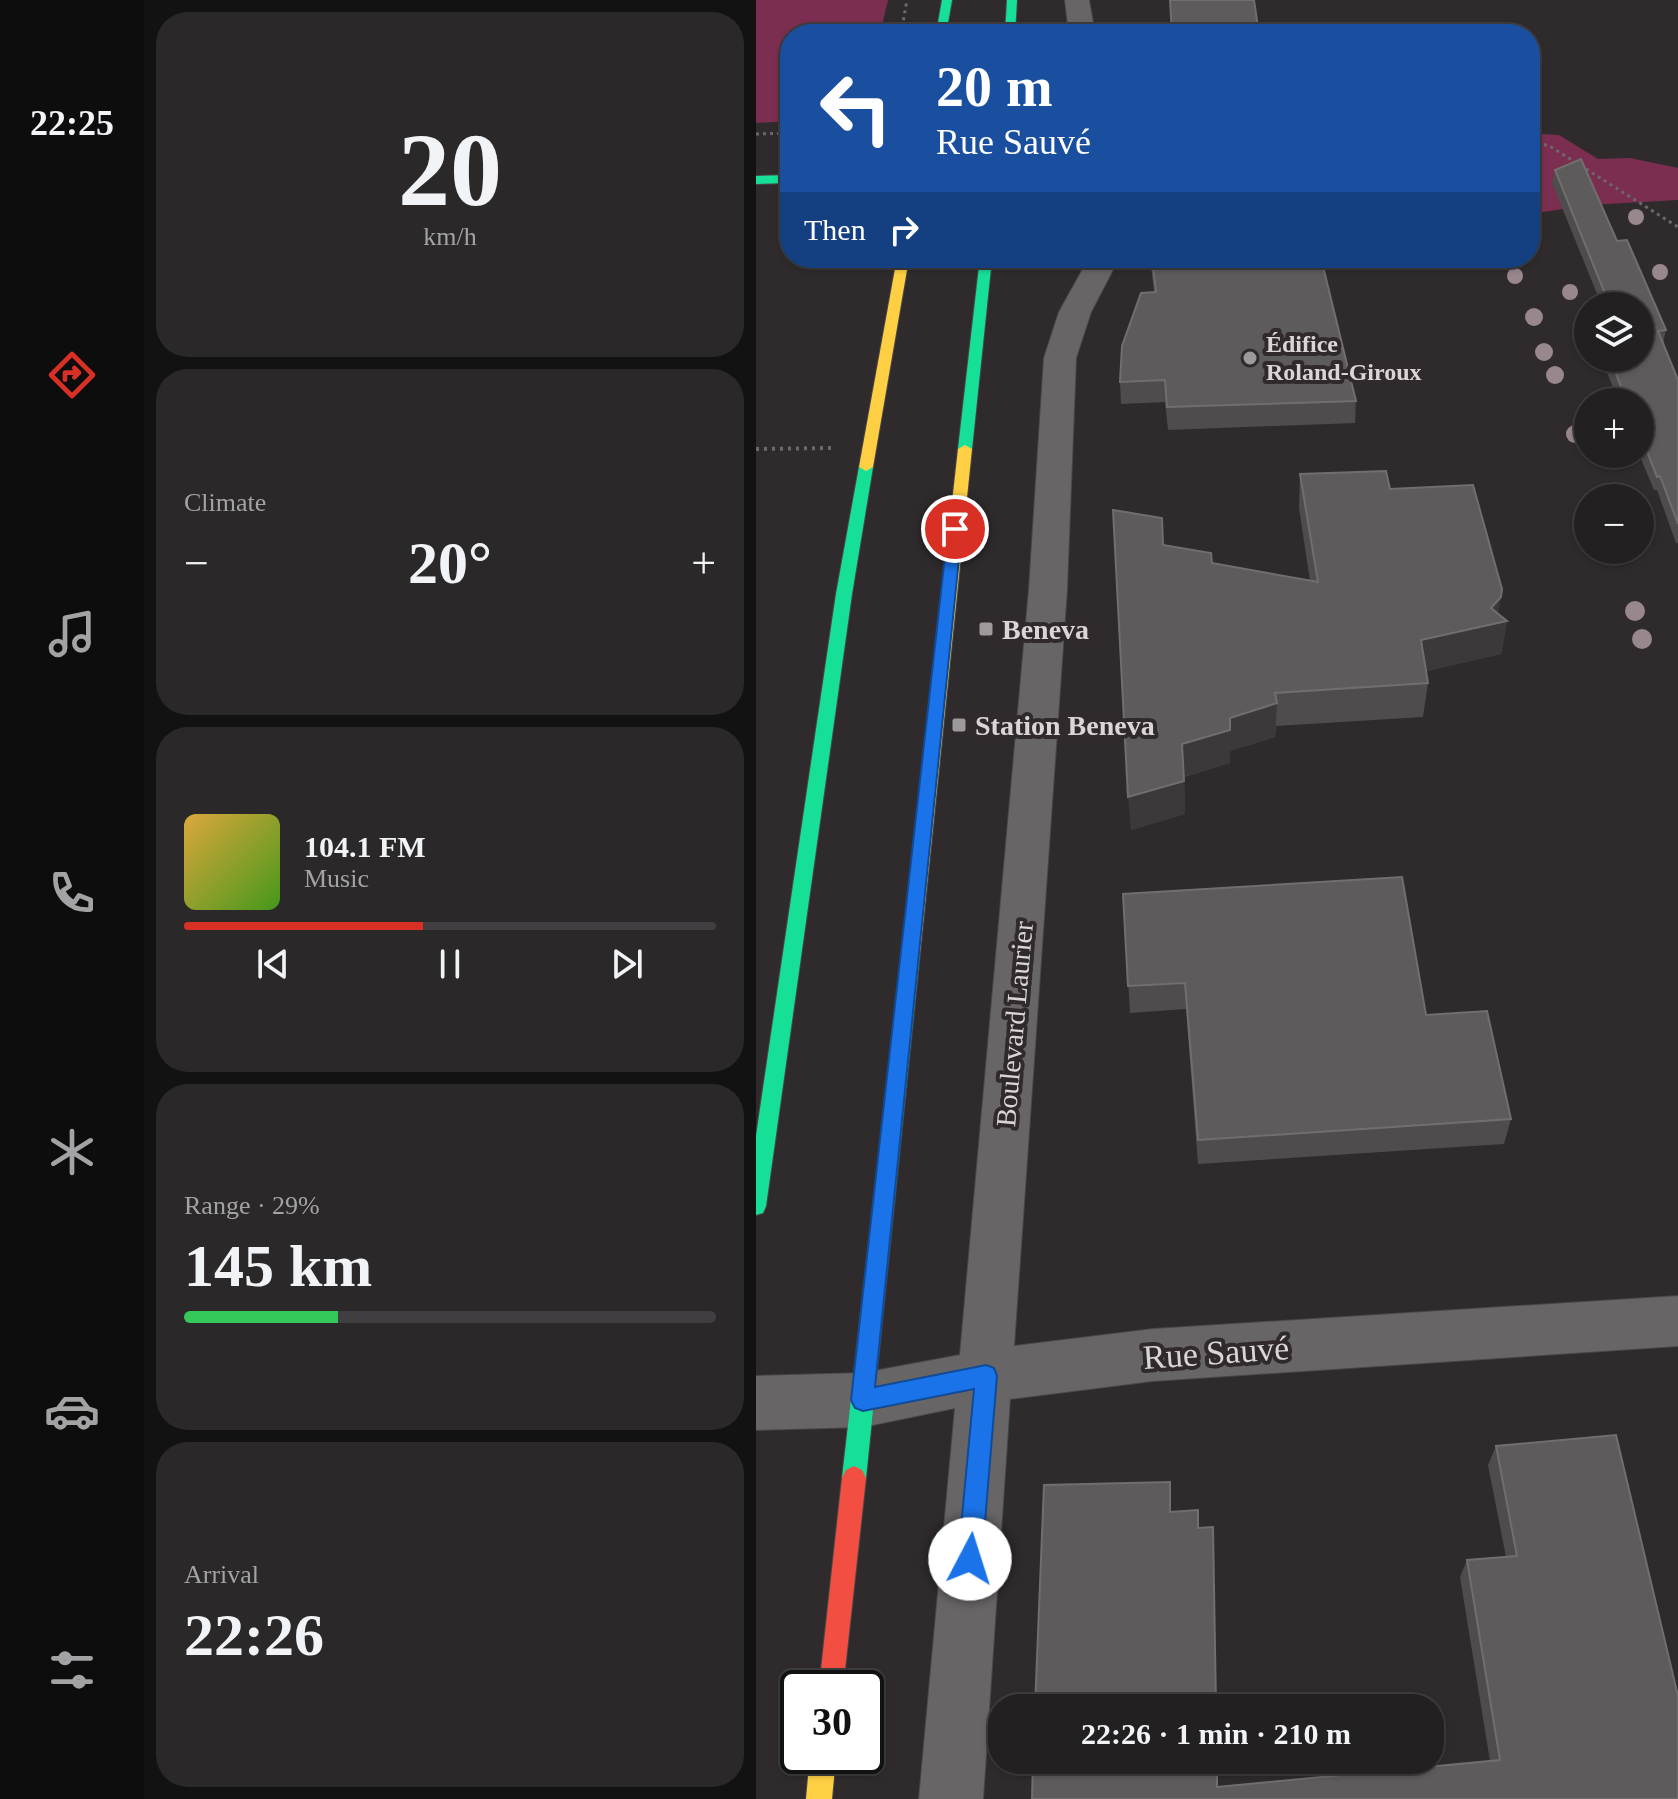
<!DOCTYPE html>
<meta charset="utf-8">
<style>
body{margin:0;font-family:"Times New Roman",serif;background:#2b282a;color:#f1f3f6;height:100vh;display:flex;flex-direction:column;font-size:30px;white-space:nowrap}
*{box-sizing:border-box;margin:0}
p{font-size:26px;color:#a3a3a5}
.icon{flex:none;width:44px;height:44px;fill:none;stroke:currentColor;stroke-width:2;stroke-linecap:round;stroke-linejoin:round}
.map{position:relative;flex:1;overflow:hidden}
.details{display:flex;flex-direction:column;gap:12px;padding:12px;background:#131213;width:612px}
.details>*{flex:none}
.banner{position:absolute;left:24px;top:24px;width:760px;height:244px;border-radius:32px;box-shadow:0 2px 6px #0004,0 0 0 2px #403e40;background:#1a4fa0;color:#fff;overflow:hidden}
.fabs{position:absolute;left:818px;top:292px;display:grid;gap:16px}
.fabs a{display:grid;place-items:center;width:80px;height:80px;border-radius:50%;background:#232022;box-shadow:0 2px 6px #0004,0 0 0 2px #403e40;font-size:40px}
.speed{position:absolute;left:24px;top:1670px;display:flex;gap:16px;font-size:40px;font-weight:700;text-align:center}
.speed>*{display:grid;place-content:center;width:104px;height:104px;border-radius:50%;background:#232022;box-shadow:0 2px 6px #0004,0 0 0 2px #403e40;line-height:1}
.speed .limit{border:4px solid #111;border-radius:12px;background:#fff;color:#111}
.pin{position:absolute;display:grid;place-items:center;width:68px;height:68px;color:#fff;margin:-34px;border:4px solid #fff;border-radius:50%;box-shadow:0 2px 8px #0007}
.me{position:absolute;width:88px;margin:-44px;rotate:5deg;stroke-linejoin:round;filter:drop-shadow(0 0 6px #0008)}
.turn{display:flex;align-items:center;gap:28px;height:168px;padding:0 24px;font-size:36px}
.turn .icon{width:104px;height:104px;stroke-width:2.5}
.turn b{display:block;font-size:56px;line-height:68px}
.then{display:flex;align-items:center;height:76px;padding:0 24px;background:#0003;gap:16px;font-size:30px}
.big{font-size:60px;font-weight:800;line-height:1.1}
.details .card{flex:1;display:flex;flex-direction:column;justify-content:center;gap:12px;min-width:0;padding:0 28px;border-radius:32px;background:#2b282a}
.details .dial{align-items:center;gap:0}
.dial b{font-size:104px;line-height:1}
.song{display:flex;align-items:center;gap:24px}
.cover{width:96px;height:96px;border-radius:12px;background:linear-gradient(135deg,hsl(40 70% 55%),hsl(100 70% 35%))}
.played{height:8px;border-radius:4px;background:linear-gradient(90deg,#d93025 45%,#403e40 45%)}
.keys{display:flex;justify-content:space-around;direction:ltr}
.heat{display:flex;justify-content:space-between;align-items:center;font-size:44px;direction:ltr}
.charge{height:12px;border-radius:6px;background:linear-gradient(90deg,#34c759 29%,#403e40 0)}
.trip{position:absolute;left:232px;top:1694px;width:456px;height:80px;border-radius:32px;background:#232022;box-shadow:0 2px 6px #0004,0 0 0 2px #403e40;font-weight:800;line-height:80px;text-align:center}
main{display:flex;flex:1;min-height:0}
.menu{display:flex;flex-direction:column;width:144px;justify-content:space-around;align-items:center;background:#0e0d0e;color:#a3a3a5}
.menu .icon{width:56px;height:56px}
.menu .on{color:#d93025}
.menu b{font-size:36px;color:#f1f3f6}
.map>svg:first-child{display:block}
.green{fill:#7b2e50}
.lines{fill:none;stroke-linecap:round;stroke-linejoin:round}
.street-casing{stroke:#4a4748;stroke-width:2}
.fast-casing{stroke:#4a4748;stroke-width:2}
.slow-casing{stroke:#4a4748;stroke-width:2}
.jam-casing{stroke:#4a4748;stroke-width:2}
.path-far1{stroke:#6b696a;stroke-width:3;stroke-dasharray:3 4;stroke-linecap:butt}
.path{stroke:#6b696a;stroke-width:4;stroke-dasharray:3 5;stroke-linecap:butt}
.street{fill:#686566;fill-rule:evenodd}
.fast{fill:#16e098;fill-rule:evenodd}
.slow{fill:#ffcf43;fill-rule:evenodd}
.jam{fill:#f24e42;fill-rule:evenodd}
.tree{fill:#98878d}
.wall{fill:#4e4c4d}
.shaded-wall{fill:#3c393a}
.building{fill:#5e5b5c;stroke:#716e6f;stroke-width:2}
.route{fill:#1a73e8;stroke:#114b97;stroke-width:2}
.poi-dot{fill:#9e9a9c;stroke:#302a2c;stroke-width:3}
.labels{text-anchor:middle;stroke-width:8;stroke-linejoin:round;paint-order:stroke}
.far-poi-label{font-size:24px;font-weight:bold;fill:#dad6d7;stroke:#302a2c;text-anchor:start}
.poi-label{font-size:28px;font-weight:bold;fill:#dad6d7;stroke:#302a2c;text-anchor:start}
.street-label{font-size:28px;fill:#dad6d7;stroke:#302a2c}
.near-street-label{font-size:34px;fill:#dad6d7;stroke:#302a2c}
</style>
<main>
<nav class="menu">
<b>22:25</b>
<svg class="icon on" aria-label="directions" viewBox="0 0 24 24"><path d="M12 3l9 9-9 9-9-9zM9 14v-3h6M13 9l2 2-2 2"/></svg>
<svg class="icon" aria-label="music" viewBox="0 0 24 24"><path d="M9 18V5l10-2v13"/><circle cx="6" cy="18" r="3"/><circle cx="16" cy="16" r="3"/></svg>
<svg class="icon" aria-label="phone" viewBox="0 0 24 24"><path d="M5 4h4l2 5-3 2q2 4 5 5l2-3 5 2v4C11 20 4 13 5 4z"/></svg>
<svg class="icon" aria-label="climate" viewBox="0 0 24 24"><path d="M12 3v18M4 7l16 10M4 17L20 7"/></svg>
<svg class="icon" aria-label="car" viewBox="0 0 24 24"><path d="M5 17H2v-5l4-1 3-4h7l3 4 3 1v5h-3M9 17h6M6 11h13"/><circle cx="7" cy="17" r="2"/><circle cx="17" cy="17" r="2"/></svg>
<svg class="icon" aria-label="filters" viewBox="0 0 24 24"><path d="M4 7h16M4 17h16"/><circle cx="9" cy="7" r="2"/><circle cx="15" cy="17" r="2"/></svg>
</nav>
<section class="details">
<div class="card dial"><b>20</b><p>km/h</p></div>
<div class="card"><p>Climate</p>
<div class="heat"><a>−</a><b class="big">20°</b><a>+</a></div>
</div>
<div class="card">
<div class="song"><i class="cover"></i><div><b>104.1 FM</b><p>Music</p></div></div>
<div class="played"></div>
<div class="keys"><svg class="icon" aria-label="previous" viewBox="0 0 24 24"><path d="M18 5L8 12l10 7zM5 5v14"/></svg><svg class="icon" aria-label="pause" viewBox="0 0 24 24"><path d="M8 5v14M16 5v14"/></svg><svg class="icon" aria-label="next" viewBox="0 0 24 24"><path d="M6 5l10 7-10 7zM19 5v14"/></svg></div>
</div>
<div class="card"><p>Range · 29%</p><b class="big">145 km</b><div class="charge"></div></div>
<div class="card"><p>Arrival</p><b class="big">22:26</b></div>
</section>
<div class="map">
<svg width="922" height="1799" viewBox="0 0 922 1799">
<rect width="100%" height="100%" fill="#2f2b2d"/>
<g class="green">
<polygon points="0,0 132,0 124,34 34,34 34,121 0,123"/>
<polygon points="774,133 803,135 842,159 874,158 922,168 922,200 833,205 774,214"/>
</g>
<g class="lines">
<g class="street-casing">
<g id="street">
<polygon points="309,0 333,0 339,34 313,34"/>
<polygon points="333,258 363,258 335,312 320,358 311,589 258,1346 397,1329 922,1296 922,1346 397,1381 254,1399 227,1799 163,1799 199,1408 107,1427 0,1430 0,1376 107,1373 204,1355 273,589 288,358 303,312"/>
</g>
</g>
<g class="fast-casing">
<g id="fast">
<polygon points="186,0 196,0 190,34 180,34"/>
<polygon points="251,0 261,0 259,34 249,34"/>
<polygon points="34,175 34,183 0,184 0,176"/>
<polygon points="224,258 236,258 216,449 209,453 202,449"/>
<polygon points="110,463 117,467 96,594 10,1206 7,1213 0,1215 0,1136 80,594 103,467"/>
<polygon points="155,946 162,948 164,953 110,1478 106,1486 98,1490 90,1486 86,1478 146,953 148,948"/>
</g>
</g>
<g class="slow-casing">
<g id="slow">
<polygon points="141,258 153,258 117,467 110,471 103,467"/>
<polygon points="209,445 216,449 164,953 162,958 148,958 146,953 202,449"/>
<polygon points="54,1756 80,1756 76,1799 50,1799"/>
</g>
</g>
<g class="jam-casing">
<polygon id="jam" points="98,1466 106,1470 110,1478 87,1688 63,1688 86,1478 90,1470"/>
</g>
<g class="path-far1">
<polyline points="145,34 151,0"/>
<polyline points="0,134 34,133"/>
<polyline points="774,144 792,145 922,227"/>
</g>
<polyline class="path" points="0,449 76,448"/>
<use href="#street" class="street"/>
<use href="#fast" class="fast"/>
<use href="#slow" class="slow"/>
<use href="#jam" class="jam"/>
</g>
<g class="tree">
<circle cx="880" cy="217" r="8"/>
<circle cx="904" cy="272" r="8"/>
<circle cx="759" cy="276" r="8"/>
<circle cx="814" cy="292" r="8"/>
<circle cx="778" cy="317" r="9"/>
<circle cx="788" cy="352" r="9"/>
<circle cx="799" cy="375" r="9"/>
<circle cx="819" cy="434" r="9"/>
<circle cx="879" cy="611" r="10"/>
<circle cx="886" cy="639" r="10"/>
</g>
<g class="wall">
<polygon points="799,170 861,241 910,330 907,343 922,380 922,543 920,543 901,490 898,490 883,454 884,402 863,402 847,363 848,358 884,358 884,306 846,306 796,183"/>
<polygon points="394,258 565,258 600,401 599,423 412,430 409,402 365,404 364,382 398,292"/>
<polygon points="544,474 634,489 746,589 742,613 751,621 745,654 670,671 672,683 667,717 520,726 519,737 474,751 474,763 428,777 429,814 375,830 407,545 456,563 554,581 543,508"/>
<polygon points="367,894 670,1015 755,1119 748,1144 442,1164 430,1009 374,1013"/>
<polygon points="740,1446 922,1799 276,1799 461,1787 734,1761 704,1577 711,1560 750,1557 732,1465"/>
</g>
<g class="shaded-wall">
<polygon points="745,597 740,623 751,621 745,654 660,674 665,640"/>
<polygon points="521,703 519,737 474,751 474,763 427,777 426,744 474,718"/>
<polygon points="428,781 429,814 375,830 372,797"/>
</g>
<g class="building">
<polygon points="414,0 498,0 503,34 416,34"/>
<polygon points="825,159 861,241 871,240 910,330 902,331 922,380 922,524 904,476 901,477 884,433 884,402 871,402 854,358 884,358 884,306 854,306 799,170"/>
<polygon points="396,258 565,258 600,401 411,407 409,380 364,382 366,346 385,293 400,292"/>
<polygon points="630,471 634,489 717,485 746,589 745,597 735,608 751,621 665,640 672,683 519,693 521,703 474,718 474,730 426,744 428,781 372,797 357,510 406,518 407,545 455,553 456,563 562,582 544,474"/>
<polygon points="646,877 670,1015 731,1011 755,1119 442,1140 429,983 372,986 367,894"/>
<polygon points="860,1435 922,1696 922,1799 276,1799 277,1760 461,1760 461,1787 744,1760 711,1560 761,1556 740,1446"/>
<polygon points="414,1482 414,1512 442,1510 442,1528 457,1527 460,1708 279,1708 288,1485"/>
</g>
<polygon class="route" points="199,524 206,529 119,1387 230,1365 238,1368 241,1376 226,1559 223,1567 214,1571 206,1567 202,1559 218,1389 107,1411 99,1408 95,1400 192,529"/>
<g class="poi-dot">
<circle cx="494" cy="358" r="8"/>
<rect x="222" y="621" width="16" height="16" rx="4"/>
<rect x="195" y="717" width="16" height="16" rx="4"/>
</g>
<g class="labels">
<g class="far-poi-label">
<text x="510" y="352">Édifice<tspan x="510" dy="28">Roland-Giroux</tspan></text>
</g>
<g class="poi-label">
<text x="246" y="639">Beneva</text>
<text x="219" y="735">Station Beneva</text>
</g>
<g class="street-label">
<text transform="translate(258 1024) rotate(-85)" y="10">Boulevard Laurier</text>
</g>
<g class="near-street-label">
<text transform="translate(460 1352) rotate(-4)" y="12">Rue Sauvé</text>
</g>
</g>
</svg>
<div class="fabs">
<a><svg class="icon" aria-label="layers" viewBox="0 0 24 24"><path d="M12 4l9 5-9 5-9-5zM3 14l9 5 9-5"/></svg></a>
<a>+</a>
<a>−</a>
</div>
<div class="speed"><div class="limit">30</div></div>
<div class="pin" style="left:199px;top:529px;background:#d93025"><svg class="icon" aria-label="arrive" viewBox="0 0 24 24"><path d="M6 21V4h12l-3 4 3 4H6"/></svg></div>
<svg class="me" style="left:214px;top:1559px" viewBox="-20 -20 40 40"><circle r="19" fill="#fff"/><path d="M0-13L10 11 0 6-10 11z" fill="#1a73e8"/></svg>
<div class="trip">22:26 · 1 min · 210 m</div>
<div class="banner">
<div class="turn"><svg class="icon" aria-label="left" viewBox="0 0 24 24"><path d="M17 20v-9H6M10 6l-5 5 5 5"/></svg><div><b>20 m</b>Rue Sauvé</div></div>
<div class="then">Then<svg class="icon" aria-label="right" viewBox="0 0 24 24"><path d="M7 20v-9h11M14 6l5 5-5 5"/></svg></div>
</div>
</div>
</main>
